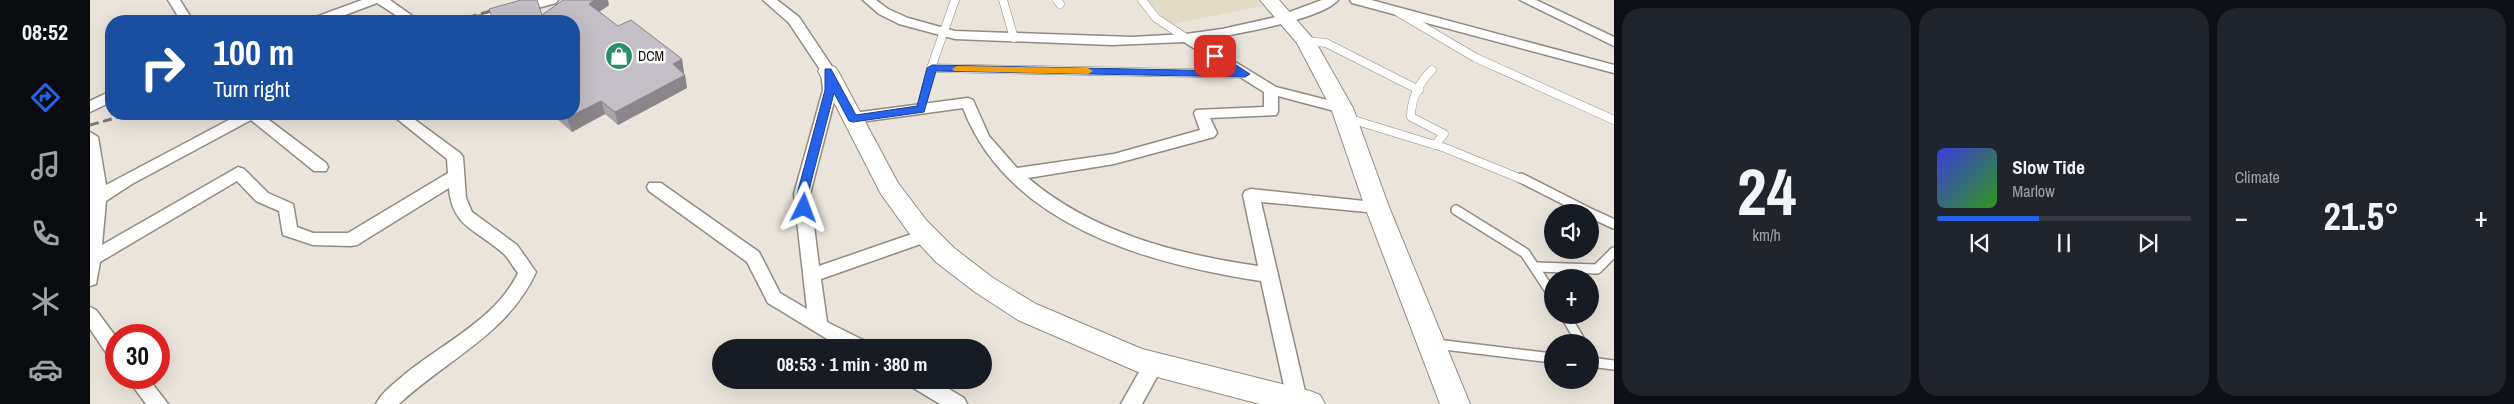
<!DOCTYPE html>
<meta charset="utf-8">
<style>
body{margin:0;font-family:"Archivo Narrow",sans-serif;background:#20242c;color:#f1f3f6;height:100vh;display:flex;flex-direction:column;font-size:19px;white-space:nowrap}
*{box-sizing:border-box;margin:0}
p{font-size:16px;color:#9ea1a6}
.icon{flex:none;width:28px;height:28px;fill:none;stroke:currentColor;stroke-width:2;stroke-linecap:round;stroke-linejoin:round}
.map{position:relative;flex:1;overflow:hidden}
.panel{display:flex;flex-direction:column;gap:8px;padding:8px;background:#0d0f14;width:900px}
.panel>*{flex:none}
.top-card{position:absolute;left:15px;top:15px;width:475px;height:105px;border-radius:20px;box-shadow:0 5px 20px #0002;background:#1a4fa0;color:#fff;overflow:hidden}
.buttons{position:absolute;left:1454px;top:204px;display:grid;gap:10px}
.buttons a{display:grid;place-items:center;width:55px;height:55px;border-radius:50%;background:#171b24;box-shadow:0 5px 20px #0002;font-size:25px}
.speed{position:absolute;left:15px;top:324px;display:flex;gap:10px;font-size:25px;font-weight:700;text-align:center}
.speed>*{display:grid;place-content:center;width:65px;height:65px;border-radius:50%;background:#171b24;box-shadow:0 5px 20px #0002;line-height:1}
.speed .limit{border:8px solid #d22;background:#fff;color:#111}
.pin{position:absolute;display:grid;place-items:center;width:42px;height:42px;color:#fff;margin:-21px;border-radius:10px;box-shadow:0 2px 8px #0006}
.me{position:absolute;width:55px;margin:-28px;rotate:3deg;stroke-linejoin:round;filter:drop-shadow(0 0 4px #0008)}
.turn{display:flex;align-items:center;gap:18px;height:105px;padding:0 25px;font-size:22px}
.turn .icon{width:65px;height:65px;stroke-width:2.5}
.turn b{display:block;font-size:35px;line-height:42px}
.big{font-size:38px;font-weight:700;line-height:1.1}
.panel .widget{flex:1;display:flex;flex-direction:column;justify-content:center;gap:8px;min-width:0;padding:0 18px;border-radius:20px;background:#20242c}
.panel .dial{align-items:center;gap:0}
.dial b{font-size:65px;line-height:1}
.song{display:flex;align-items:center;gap:15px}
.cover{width:60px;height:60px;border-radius:8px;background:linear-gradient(135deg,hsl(240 70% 55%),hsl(110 70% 35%))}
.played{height:5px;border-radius:2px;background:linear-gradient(90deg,#2563eb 40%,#363941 40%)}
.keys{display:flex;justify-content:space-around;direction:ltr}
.heat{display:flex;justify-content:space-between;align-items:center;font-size:28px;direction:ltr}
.panel .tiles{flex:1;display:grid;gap:8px;grid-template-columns:repeat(3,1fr)}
.trip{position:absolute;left:622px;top:339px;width:280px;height:50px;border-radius:25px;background:#171b24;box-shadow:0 5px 20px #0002;font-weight:700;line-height:50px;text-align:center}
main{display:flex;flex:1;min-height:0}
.menu{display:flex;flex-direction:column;width:90px;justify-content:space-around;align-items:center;background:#090b0e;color:#9ea1a6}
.menu .icon{width:35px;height:35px}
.menu .active{color:#2563eb}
.menu b{font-size:22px;color:#f1f3f6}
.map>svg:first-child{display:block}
.commercial{fill:#e3dac5}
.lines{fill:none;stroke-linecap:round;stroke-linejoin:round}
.lane-far1-casing{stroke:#918b83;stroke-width:9}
.lane-casing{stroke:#918b83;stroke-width:12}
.street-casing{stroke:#918b83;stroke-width:3}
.secondary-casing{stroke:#918b83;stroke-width:2}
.lane-far1{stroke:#fff;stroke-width:8}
.lane{stroke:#fff;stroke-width:9}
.street{fill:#fff;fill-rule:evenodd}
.secondary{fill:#fff;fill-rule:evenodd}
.rail{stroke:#7c7872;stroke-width:3;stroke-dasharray:9 4.5;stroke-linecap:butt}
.wall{fill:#a9a3aa}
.shaded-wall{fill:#89858b}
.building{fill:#c4bec6;stroke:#89858b}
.route{fill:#2563eb;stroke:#184099}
.slow{fill:#f59e0b}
.labels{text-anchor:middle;stroke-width:5;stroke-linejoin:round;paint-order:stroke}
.poi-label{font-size:14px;fill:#0e0c09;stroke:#fff;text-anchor:start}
</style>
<main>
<nav class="menu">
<b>08:52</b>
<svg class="icon active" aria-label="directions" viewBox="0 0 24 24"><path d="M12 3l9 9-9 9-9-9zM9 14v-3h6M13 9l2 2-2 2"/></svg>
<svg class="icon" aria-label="music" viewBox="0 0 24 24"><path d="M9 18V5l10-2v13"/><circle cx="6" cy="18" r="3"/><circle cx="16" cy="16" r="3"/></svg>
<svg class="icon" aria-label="phone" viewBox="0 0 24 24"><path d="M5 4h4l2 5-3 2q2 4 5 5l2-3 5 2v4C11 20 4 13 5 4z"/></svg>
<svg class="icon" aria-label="climate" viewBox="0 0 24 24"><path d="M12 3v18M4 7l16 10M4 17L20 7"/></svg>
<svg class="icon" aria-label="car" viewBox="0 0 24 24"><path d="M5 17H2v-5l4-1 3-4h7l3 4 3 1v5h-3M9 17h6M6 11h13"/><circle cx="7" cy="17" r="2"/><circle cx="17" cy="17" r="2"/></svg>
</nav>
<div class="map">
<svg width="1524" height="404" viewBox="0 0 1524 404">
<rect width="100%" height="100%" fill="#ebe4db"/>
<polygon class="commercial" points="1058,0 1166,0 1172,6 1083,24 1073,17"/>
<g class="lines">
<g class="lane-far1-casing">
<g id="lane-far1">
<polyline points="913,0 924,38"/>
<polyline points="967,0 970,4"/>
<polyline points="1052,0 1066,18 1096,38"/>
<polyline points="1308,12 1386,58 1524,120"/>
<polyline points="1215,41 1236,43 1329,90"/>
<polyline points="841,68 1155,74"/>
<path d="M1342,70C1329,82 1321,99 1321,117L1354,134L1345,145"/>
<polyline points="831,109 841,68 865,0"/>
<polyline points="1257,118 1355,148 1434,180"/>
</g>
</g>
<g class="lane-casing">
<g id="lane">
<polyline points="1431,178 1498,212"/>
<polyline points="1366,210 1435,253 1462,294"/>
<polyline points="1500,213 1524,224"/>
<polyline points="1446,267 1507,269 1524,252"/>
<polyline points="1475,315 1491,342"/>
<polyline points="1346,344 1462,358"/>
<polyline points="1500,362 1524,365"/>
</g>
</g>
<g class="street-casing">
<g id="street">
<polygon points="78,0 90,0 103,21 91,21"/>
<polygon points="272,0 300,0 328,20 315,21 287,3 239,21 222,21 223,18"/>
<polygon points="448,0 468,0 466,3 400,21 380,21 381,18"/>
<polygon points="673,0 687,0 709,17 745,71 747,90 720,194 729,266 836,229 842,230 844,235 842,240 731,279 737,322 777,342 779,348 752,348 678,303 657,262 559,191 557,187 559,183 571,183 669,252 690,293 717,309 704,194 733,90 731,71 699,23"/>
<path d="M773,0H786L798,9L818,18L865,31L1042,37L1096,34L1132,29L1186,17L1232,0H1248C1232,20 1137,36 1109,40L1186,87L1257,105L1259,108L1257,111L1252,113L1188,96V112L1186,115L1120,118L1127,133L1124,137L1024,164L938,178C1003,233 1086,254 1168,266L1153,195L1155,191L1161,189L1293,203L1295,207L1293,211L1287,213L1171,202L1218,404H1198L1171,281C1059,264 918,226 873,108L763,123L756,118L763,113L878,98L883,100L899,136L927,168L1024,154L1110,130L1104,113L1106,110L1174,107V92L1094,42L1022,45L865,39L809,24L789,14Z"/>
<polygon points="1260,0 1281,0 1524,65 1524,73 1262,3"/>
<polygon points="1430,0 1446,0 1524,37 1524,46"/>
<polygon points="21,91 21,102 0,112 0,101"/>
<path d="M150,114H171L236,163L238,167L236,171H224L161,120L42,184L16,201L12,245L148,167L154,169L178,193L203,204L207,227L223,233H258L358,173L357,159L301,114H317L370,153L373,157L376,198L382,212L427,245L446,272C418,334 357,359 309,404H286C292,392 305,383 315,374C353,343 406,319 428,273C423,267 419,259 414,254C388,230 362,228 359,188L267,245L261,246L223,245L193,235L189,211L166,201L147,181L10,262L6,284L0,286V132L8,137L16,185Z"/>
<polygon points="0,307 6,310 26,337 26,359 19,357 0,329"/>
<polygon points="1064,356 1071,358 1074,364 1052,404 1031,404 1057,358"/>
<polygon points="37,378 58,378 78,404 56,404"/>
<polygon points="817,380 844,380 874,398 877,404 850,404 820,386"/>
</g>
</g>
<g class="secondary-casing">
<g id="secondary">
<polygon points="1170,0 1189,0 1225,41 1263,108 1299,207 1380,404 1350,404 1275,207 1241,108 1207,43"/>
<polygon points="738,65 745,67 748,71 808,183 837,221 864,248 903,278 946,304 1052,349 1220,391 1230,395 1235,404 1170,404 1048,372 928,320 885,292 846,262 819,233 791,194 728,71 731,67"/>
</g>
</g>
<use href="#lane-far1" class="lane-far1"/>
<use href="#lane" class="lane"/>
<use href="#street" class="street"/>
<use href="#secondary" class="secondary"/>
<g class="rail">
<polyline points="365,21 440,0"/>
<polyline points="0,125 40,114"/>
</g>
</g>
<polygon class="wall" points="519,5 509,12 528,26 592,59 594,73 593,73 595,75 597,88 528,125 515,114 482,132 461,114 484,114 452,15"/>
<g class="shaded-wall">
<polygon points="504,0 518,0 519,5 502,17 499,4"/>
<polygon points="592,59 594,73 585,77 583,64"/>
<polygon points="595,75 597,88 528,125 525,112"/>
<polygon points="511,101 515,114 482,132 477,118"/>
</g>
<polygon class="building" points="431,0 447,0 452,15 473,0 504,0 499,4 528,26 541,20 592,59 583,64 595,75 525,112 511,101 477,118 472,114 484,114 484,21 400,21 403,20 399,9"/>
<polygon class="route" points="1122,54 1129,54 1160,74 1155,77 846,71 834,112 763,122 759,121 744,93 718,194 719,208 714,212 708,208 707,194 735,90 735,69 741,69 766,115 827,106 837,68 842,65 1142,71 1122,58"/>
<polygon class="slow" points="867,66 998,68 1003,71 998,74 864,71 862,69"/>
<defs>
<g id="shop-disc" transform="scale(1.4375)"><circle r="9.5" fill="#298e69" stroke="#fff"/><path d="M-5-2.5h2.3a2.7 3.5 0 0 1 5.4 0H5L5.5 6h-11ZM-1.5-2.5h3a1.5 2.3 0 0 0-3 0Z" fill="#fff"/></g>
</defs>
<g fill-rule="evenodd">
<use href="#shop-disc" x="529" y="56"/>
</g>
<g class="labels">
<g class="poi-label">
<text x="548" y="61">DCM</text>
</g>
</g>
</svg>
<div class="buttons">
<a><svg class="icon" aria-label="sound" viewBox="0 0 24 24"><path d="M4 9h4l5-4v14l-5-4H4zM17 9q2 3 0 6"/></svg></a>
<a>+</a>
<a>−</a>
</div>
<div class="speed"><div class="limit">30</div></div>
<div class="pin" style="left:1125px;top:56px;background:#d93025"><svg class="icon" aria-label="arrive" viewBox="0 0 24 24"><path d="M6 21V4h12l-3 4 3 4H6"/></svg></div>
<svg class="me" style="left:714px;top:208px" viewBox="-20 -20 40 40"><path d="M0-17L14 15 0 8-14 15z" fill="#2563eb" stroke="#fff" stroke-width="4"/></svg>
<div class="trip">08:53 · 1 min · 380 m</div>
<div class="top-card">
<div class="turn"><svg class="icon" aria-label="right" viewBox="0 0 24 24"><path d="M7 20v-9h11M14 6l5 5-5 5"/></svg><div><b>100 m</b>Turn right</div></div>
</div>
</div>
<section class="panel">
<div class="tiles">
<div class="widget dial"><b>24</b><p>km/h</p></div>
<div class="widget">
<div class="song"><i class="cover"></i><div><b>Slow Tide</b><p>Marlow</p></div></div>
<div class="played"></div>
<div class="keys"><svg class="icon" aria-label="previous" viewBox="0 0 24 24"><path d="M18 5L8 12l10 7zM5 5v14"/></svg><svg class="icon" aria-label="pause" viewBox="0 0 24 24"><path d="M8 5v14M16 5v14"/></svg><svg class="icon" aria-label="next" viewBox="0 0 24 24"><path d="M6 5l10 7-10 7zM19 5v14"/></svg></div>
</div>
<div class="widget"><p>Climate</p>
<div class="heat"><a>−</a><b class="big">21.5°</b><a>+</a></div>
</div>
</div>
</section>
</main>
